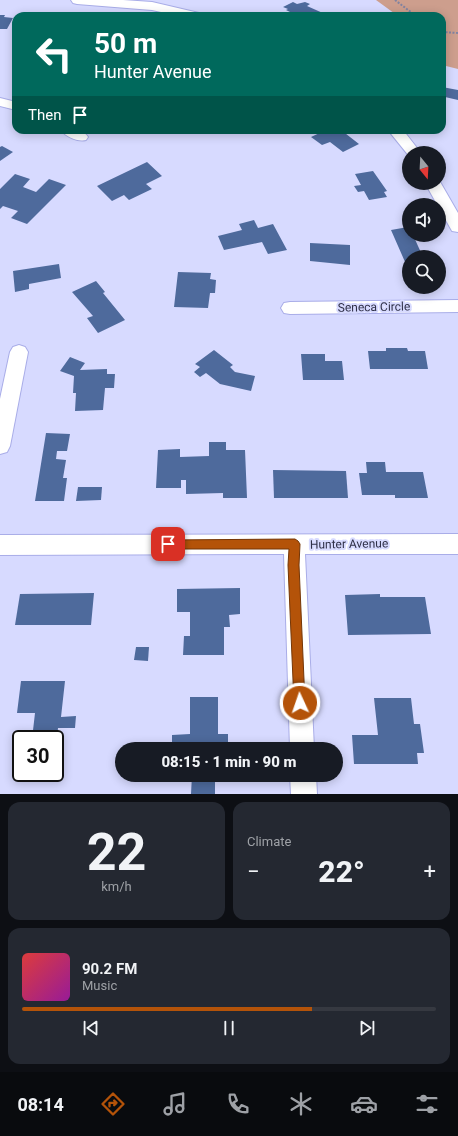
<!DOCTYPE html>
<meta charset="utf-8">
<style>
body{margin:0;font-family:Roboto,sans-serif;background:#242831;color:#f1f3f6;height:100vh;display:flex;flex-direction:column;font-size:15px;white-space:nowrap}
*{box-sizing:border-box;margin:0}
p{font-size:13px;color:#9ea1a6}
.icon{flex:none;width:22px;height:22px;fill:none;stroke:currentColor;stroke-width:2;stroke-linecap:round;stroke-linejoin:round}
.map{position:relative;height:794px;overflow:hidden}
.drawer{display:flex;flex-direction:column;gap:8px;padding:8px;background:#0d0f14;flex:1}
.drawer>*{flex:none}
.banner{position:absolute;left:12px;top:12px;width:434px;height:122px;border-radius:12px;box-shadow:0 2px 10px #0003;background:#00695c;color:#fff;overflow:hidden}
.needle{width:26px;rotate:162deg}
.tools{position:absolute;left:402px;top:146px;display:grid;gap:8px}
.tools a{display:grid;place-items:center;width:44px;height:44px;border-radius:50%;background:#171b24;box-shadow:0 2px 10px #0003;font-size:20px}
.speed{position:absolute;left:12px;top:730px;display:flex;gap:8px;font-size:20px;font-weight:700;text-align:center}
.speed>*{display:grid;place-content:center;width:52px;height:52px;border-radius:50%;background:#171b24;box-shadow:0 2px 10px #0003;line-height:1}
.speed .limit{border:2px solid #111;border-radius:6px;background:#fff;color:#111}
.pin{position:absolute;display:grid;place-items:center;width:34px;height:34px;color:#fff;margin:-17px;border-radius:8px;box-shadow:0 2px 6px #0006}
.me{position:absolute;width:44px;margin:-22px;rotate:357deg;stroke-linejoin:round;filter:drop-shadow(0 0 3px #0008)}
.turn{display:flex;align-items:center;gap:14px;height:84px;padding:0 16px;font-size:18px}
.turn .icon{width:52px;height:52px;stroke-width:2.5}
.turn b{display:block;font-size:28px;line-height:34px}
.then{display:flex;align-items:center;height:38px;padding:0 16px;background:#0003;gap:8px;font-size:15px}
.big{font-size:30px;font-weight:800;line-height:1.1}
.drawer .widget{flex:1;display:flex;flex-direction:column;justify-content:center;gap:6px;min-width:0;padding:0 14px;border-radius:12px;background:#242831}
.drawer .dial{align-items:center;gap:0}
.dial b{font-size:52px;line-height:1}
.song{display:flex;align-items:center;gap:12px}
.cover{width:48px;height:48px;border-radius:6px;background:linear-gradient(135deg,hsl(0 70% 55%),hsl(300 70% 35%))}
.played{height:4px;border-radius:2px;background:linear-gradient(90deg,#b45309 70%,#363941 70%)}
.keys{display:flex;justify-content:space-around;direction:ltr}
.heat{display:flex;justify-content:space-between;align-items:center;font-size:22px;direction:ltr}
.drawer .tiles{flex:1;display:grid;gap:8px;grid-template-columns:1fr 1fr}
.widget:last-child{grid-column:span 2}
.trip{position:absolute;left:115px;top:742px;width:228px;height:40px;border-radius:20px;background:#171b24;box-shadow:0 2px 10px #0003;font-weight:800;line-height:40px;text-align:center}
.dock{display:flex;height:64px;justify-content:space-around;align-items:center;background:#090b0e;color:#9ea1a6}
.dock .icon{width:28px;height:28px}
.dock .on{color:#b45309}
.dock b{font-size:18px;color:#f1f3f6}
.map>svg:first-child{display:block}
.green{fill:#cd9e8d}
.building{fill:#4e6a9c}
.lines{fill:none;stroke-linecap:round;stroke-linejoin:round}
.minor-casing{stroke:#a9ade8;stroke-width:2}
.path{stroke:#8183a1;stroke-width:2;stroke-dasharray:2 1.5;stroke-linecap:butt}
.minor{fill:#fff;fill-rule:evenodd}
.route{fill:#b45309;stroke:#753606}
.labels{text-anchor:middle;stroke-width:4;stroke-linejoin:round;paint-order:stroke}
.street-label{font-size:12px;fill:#2f3048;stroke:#d7daff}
</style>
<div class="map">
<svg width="458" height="794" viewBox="0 0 458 794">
<rect width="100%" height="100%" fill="#d7daff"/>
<polygon class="green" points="376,0 458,0 458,69 442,65 442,16 398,16"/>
<g class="building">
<polygon points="293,2 297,4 305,2 310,4 307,6 325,14 327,12 334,16 302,16 296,13 294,14 286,10 288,9 283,7"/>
<polygon points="0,15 5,15 4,17 13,18 7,29 0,29"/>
<polygon points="442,87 458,90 458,100 445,97 442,104"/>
<polygon points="326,130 334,130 337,132 341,130 359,144 343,152 330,142 322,145 311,137"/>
<polygon points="2,146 13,152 0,161 0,147"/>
<polygon points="147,162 162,176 146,184 152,189 129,200 124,195 112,201 97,186"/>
<polygon points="373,171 387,191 384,192 387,197 369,200 364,191 358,192 354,186 361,185 355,174"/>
<polygon points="15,174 30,179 23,187 36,192 49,179 66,185 27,224 11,218 18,211 3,206 0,209 0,189"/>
<polygon points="254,220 258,228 273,224 287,250 268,254 262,242 224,250 218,236 242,230 239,224"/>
<polygon points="408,227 409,235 413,235 423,257 409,257 409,271 391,230"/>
<polygon points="310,243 350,245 350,265 310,261"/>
<polygon points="59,264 61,278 29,284 29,289 15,292 13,271"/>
<polygon points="178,272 211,273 210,279 216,280 215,293 210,293 208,308 174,307"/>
<polygon points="96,281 105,292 103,293 125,320 98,333 87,318 93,316 72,292"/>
<polygon points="386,348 407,348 408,351 425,351 428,369 370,369 368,351 386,351"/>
<polygon points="214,350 233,365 230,367 235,372 255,376 251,391 220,384 206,373 200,377 194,372 200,367 195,364"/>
<polygon points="301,354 325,354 325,361 342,361 344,380 303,380"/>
<polygon points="70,357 85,363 80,370 107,369 107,374 115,374 114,388 105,388 103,410 75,411 76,393 73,393 74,376 60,371"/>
<polygon points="46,433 70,434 67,451 57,451 56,459 66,460 63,478 67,478 64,501 35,501"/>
<polygon points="209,442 226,442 226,450 245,450 247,498 223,498 223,493 186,494 186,480 181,480 181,488 156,488 158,450 180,449 180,457 209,456"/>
<polygon points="366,462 385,462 386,472 423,472 428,498 395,498 395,495 362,495 359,473 367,473"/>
<polygon points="273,470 346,471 348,498 274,498"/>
<polygon points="78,487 102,487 101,500 76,501"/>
<polygon points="240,588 240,614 229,615 230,627 224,627 224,655 183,655 184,636 190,636 190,612 177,612 177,589"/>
<polygon points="94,593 91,625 15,625 20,594"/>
<polygon points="380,594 380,597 425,597 431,634 348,635 345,595"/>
<polygon points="136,647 149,647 148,661 134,660"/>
<polygon points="21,681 65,681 61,717 76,716 75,728 58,728 56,748 55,739 32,739 35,713 17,713"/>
<polygon points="190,697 218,697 218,734 228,734 228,749 172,749 172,735 190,734"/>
<polygon points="374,698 411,698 414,724 420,724 424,753 417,753 418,764 354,764 352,735 378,735"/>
<polygon points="192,775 222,775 222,776 215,777 215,794 191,794"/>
</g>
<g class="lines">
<g class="minor-casing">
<g id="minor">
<polygon points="71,0 123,0 152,2 199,13 201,16 179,16 152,10 77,4 73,3"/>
<polygon points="0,98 16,102 16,110 0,106"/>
<path d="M61,130C71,130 82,128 88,137L86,140C78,142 66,137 61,130Z"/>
<polygon points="388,130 403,130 421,153 409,153 409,156"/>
<polygon points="439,180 458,213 458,232 452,231 425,183 439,183"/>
<polygon points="458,300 458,312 290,314 284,313 281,308 284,303 290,302"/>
<polygon points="19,345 25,347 28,352 10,446 7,452 0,454 0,399 10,352 13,347"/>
<polygon points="458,534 458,554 305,554 314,749 290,749 284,554 0,555 0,535"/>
<polygon points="290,775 316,775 317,794 291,794"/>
</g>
</g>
<g class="path">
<polyline points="395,0 416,16"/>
<polyline points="442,32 458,33"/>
</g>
<use href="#minor" class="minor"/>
</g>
<polygon class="route" points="295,539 298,541 300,544 299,565 305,703 304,707 300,709 296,707 294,703 288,565 289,549 168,549 164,548 162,544 164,541 168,540"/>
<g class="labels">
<g class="street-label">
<text transform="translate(374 307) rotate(-1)" y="4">Seneca Circle</text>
<text transform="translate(349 544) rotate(-1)" y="4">Hunter Avenue</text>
</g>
</g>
</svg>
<div class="tools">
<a><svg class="needle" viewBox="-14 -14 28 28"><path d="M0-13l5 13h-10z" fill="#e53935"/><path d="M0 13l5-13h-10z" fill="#9ea1a6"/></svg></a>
<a><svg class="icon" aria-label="sound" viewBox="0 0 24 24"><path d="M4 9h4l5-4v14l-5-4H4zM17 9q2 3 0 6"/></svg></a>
<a><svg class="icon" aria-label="search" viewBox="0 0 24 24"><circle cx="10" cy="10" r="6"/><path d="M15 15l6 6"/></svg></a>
</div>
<div class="speed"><div class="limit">30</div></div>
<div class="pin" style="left:168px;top:544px;background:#d93025"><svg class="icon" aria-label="arrive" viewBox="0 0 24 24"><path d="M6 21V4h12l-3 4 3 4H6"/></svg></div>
<svg class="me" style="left:300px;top:703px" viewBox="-20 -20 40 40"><circle r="17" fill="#b45309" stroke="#fff" stroke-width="3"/><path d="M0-11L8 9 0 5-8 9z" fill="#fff"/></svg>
<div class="trip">08:15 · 1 min · 90 m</div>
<div class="banner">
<div class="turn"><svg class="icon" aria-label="left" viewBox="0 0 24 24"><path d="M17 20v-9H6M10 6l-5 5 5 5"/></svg><div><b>50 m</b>Hunter Avenue</div></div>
<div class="then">Then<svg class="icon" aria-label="arrive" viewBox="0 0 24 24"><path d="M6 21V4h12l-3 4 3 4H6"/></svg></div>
</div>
</div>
<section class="drawer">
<div class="tiles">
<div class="widget dial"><b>22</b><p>km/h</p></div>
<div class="widget"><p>Climate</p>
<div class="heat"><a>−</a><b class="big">22°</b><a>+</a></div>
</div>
<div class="widget">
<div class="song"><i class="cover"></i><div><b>90.2 FM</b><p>Music</p></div></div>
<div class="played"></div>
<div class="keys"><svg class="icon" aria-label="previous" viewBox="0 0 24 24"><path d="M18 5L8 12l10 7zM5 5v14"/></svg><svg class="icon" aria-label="pause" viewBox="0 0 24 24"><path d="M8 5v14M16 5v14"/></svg><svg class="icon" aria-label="next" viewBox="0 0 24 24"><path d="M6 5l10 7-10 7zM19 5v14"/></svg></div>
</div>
</div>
</section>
<nav class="dock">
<b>08:14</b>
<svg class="icon on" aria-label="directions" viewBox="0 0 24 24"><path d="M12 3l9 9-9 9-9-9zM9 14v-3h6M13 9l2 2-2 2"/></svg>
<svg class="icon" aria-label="music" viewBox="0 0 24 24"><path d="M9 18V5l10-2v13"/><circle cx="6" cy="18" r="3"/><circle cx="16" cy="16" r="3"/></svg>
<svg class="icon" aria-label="phone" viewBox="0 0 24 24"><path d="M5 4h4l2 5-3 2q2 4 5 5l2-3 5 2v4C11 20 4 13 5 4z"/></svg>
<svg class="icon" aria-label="climate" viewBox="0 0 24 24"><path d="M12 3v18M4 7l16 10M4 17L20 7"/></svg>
<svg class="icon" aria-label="car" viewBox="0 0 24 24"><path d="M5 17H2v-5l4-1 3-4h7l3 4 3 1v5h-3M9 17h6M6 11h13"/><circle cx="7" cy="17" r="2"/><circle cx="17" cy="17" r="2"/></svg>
<svg class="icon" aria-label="filters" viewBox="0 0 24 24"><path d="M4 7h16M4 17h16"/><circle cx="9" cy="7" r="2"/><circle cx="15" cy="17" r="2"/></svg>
</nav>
